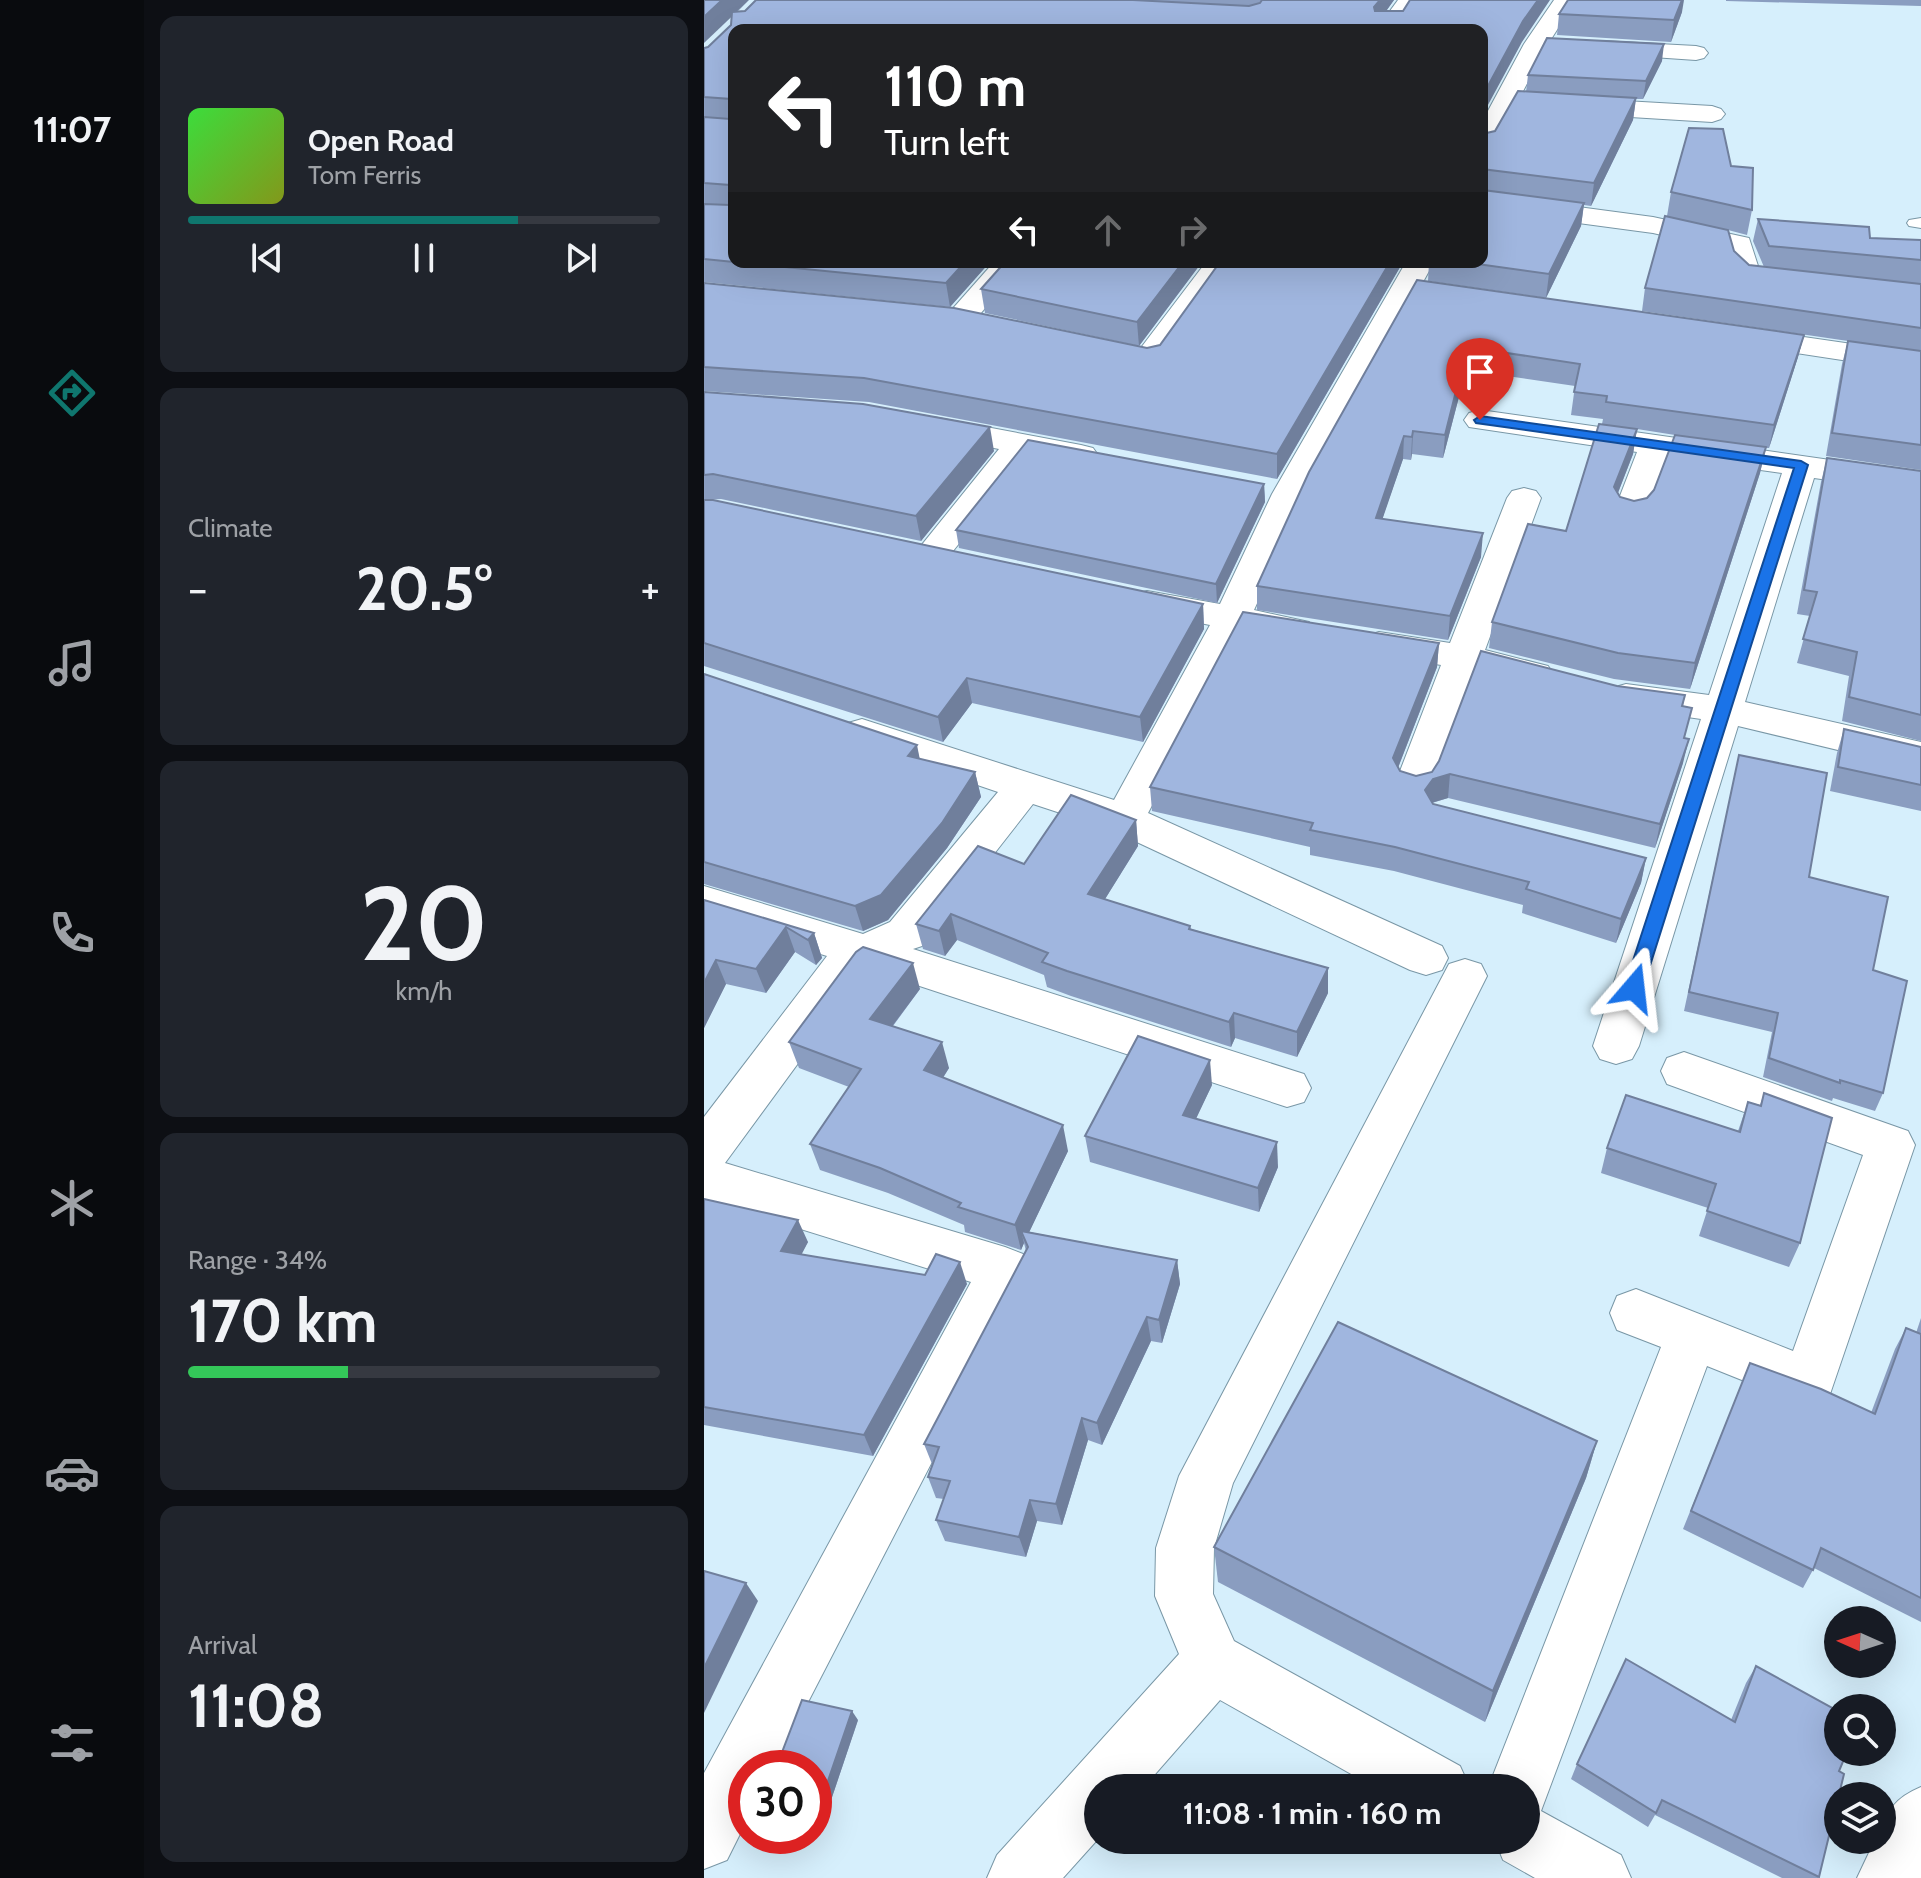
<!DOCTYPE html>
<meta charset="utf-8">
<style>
body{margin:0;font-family:Cabin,sans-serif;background:#20242c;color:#f1f3f6;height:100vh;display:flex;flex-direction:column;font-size:30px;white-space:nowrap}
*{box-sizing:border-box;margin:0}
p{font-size:26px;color:#9ea1a6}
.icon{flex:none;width:44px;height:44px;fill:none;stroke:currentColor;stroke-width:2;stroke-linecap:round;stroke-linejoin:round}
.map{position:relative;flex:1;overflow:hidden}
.details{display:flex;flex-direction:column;gap:16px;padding:16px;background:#0d0f14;width:560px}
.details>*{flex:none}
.hud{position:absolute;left:24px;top:24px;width:760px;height:244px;border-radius:16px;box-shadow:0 8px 32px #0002;background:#202124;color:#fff;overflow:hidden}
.needle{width:52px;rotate:273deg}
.tools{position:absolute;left:1120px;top:1606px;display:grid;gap:16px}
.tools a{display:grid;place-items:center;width:72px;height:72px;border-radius:50%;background:#171b24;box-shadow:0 8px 32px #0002;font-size:40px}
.speed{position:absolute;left:24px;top:1750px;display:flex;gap:16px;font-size:40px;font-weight:700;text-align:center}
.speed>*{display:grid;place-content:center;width:104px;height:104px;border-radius:50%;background:#171b24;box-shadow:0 8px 32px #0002;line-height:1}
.speed .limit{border:12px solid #d22;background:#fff;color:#111}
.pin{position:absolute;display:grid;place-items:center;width:68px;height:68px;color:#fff;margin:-82px -34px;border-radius:50% 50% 50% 0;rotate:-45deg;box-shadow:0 0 8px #0007}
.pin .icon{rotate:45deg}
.me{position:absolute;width:88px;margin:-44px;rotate:17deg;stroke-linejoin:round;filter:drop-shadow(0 0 6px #0008)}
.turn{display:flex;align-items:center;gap:28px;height:168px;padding:0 24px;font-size:36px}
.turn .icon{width:104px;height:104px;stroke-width:2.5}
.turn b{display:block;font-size:56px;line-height:68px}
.lanes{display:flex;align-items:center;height:76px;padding:0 24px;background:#0003;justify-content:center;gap:40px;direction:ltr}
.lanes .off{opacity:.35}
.big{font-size:60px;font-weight:800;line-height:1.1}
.details .tile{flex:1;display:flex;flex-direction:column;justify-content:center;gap:12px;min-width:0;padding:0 28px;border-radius:16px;background:#20242c}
.details .dial{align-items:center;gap:0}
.dial b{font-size:104px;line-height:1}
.song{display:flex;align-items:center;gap:24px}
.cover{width:96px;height:96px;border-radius:12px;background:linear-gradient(135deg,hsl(120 70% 55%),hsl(70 70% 35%))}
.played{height:8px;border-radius:4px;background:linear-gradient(90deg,#0f766e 70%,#363941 70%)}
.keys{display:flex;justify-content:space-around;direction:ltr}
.heat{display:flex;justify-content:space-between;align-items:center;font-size:44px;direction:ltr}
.charge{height:12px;border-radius:6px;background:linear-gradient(90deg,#34c759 34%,#363941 0)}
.trip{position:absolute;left:380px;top:1774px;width:456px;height:80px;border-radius:40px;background:#171b24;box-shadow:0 8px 32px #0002;font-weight:800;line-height:80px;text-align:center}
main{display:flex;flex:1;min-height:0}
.menu{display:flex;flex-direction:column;width:144px;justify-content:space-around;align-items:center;background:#090b0e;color:#9ea1a6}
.menu .icon{width:56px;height:56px}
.menu .on{color:#0f766e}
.menu b{font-size:36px;color:#f1f3f6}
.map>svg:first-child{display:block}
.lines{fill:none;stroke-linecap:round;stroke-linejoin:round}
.lane-casing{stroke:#7997a6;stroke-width:2}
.street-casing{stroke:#7997a6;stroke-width:2}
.lane{fill:#fff;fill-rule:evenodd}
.street{fill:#fff;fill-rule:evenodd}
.wall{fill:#8a9dc0;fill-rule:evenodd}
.shaded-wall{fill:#707f9c}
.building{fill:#a0b6df;stroke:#707f9c;stroke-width:2}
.route{fill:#1a73e8;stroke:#114b97;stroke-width:2}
</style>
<main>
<nav class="menu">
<b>11:07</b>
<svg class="icon on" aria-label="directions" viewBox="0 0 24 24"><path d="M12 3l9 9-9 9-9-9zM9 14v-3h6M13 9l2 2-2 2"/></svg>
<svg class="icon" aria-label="music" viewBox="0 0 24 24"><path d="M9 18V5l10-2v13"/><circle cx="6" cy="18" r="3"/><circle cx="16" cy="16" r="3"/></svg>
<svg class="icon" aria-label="phone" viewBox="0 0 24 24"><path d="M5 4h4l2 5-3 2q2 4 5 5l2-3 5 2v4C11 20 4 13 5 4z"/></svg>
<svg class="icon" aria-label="climate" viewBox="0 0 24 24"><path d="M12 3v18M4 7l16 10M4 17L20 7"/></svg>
<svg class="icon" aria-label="car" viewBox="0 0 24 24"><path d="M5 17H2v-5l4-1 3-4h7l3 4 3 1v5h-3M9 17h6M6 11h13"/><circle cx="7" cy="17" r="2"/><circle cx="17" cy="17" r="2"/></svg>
<svg class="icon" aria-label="filters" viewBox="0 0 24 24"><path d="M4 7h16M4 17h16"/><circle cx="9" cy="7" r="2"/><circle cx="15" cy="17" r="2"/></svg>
</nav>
<section class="details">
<div class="tile">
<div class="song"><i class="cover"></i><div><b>Open Road</b><p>Tom Ferris</p></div></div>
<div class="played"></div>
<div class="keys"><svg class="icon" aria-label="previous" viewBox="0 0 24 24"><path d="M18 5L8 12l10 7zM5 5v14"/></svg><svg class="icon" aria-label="pause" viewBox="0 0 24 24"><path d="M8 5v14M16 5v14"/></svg><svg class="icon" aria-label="next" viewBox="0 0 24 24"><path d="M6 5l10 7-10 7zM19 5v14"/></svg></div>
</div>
<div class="tile"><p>Climate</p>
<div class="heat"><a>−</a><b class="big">20.5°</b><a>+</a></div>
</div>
<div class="tile dial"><b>20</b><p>km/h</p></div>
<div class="tile"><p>Range · 34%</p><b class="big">170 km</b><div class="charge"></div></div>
<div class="tile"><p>Arrival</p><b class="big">11:08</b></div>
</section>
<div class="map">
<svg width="1217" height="1878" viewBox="0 0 1217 1878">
<rect width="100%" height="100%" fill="#d6effc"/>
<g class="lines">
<g class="lane-casing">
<polygon id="lane" points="1217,218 1217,228 1205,226 1203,223 1205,220"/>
</g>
<g class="street-casing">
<g id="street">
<polygon points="694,0 716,0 696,30 672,30"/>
<polygon points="850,0 872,0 844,44 817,95 1008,106 1017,109 1021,114 1017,119 1008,122 810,110 787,152 778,154 778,122 820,44"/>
<polygon points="898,41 992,46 1000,48 1004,53 1000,58 992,60 890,53 886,48 890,43"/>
<path d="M778,194L949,217L1045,238L1055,269L1097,276L1102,282L1097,288C1080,293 1040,293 1029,275C1025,268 1024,258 1022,250L949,233L778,210Z"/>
<polygon points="290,262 320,262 266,326 255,329 244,326 240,320 244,314"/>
<polygon points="502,262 531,262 455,367 444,369 394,358 390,351 394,344 405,342 436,349"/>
<polygon points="702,262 730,262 602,494 550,610 605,622 611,630 605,638 592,642 539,632 444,813 738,946 744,958 738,970 722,975 706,970 405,829 329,804 218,946 209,949 600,1074 607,1088 600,1102 583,1107 167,970 158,976 21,1163 301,1247 319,1254 327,1270 70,1768 42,1768 42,1822 23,1860 0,1869 0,1773 267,1282 0,1199 0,1117 123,956 0,918 0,886 159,934 186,922 294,792 144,741 138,732 144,723 158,719 410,800 506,625 430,610 425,602 430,594 443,591 516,604 568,494"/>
<polygon points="1037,328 1217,354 1217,372 1026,343 1022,337 1026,331"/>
<polygon points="776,410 1217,473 1217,493 1110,478 1041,702 1217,742 1217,770 1034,726 935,1046 928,1059 912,1064 896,1059 889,1046 997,719 908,706 903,697 908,688 922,684 1005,695 1078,473 964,457 943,514 938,521 926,524 914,521 909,514 933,452 765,427 760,420 765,413"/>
<polygon points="229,417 377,445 389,448 394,455 389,462 377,465 325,455 238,565 226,568 214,565 208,557 295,449 218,434 213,427 218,420"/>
<polygon points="820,488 832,491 837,498 781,650 844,666 850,675 844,684 831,687 773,672 725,794 711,798 697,794 691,784 737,665 662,652 656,644 662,636 675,632 746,643 803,498 808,491"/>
<polygon points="761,959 777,964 783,976 529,1483 510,1548 509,1594 530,1641 756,1766 766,1788 672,1788 516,1700 439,1788 394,1788 394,1839 359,1878 283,1878 293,1855 475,1654 451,1596 452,1548 475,1476 745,964"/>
<polygon points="980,1052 1204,1131 1211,1145 1124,1400 1105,1407 1003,1366 837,1811 917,1855 927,1878 831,1878 799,1860 791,1840 822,1840 822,1788 784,1788 957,1347 913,1330 906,1313 913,1296 932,1289 1089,1351 1159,1155 963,1084 957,1071 963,1058"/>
<path d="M1217,1787V1878H1153L1171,1840H1178C1178,1812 1193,1797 1217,1787Z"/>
</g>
</g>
<use href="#lane" class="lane"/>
<use href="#street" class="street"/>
</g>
<g class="wall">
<polygon points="45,0 33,12 41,11 52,0 690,0 682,11 818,42 30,30 286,262 246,307 0,282 0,48 4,47 27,25 28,16 0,43"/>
<polygon points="1022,0 1217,0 1217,6 1022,1"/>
<polygon points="978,12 967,42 853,35 855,14"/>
<polygon points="958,61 939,99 932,99 929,120 887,206 880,205 877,226 842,298 724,281 725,262 778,262 778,134 791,131 822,92 824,75"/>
<polygon points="1027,166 1048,210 1043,235 1024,230 1030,251 1045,265 1060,267 1049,241 1054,219 1166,238 1217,240 1217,470 1122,456 1138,364 1144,341 938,311 941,288 963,216 967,192"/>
<polygon points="301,262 498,262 435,346 281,313 277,289"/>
<polygon points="516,262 699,262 573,479 165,402 0,391 0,283 443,348 456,345"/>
<path d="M713,280L1100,335L1094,357L1065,448H1062L1056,473L986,689L910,679L785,648L788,622L862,531L898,424L899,419L867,415L871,386L762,370L739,458L708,454L707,460L699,459L678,519L777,557L744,640L553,610V586ZM933,429L971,435L950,490L943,498L930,501L916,497L914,493L929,454Z"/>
<polygon points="0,392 290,451 217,541 17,499 0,500"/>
<polygon points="1123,458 1217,471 1217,741 1138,721 1145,676 1093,663 1106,616 1093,614 1117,482"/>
<polygon points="560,484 561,502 513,603 255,548 252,530"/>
<polygon points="0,500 499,604 500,629 439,742 268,703 239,742 0,666"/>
<polygon points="735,643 733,667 694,768 696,771 712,776 728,772 913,686 981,695 979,706 981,738 979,763 951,848 744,798 728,803 729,804 942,858 937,883 912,943 818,913 819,905 690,871 606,855 606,847 448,811 446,787"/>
<polygon points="0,674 216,759 271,772 277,797 243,848 184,920 159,931 0,884"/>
<polygon points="1140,729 1217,747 1217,811 1126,791 1133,753"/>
<polygon points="1035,755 1105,877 1169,970 1179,1093 1171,1111 1129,1098 1128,1101 1059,1077 1068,1032 980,1011"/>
<polygon points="432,820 434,846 401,899 486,926 487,929 624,968 624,993 593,1057 531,1038 527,1047 367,996 343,987 340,975 253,940 241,956 219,949 212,924 320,864"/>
<polygon points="0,900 110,933 118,958 112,965 91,952 62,993 22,984 0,1028"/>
<polygon points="216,989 189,1026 245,1068 239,1078 364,1151 325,1232 473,1260 476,1284 458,1343 447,1341 398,1445 384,1440 358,1525 333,1521 322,1557 241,1541 232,1520 240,1499 232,1498 224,1477 228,1464 220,1444 322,1251 320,1243 317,1250 261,1232 260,1225 184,1193 116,1170 106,1144 145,1087 95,1068 85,1042"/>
<polygon points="508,1085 492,1118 574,1167 555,1212 386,1162 381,1136"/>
<polygon points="1060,1093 1096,1243 1085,1267 995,1236 1004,1208 897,1173 903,1148 1034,1131 1044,1102 1056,1105"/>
<polygon points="0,1199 104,1242 97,1254 263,1284 169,1456 0,1425"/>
<polygon points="1217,1318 1217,1622 1110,1568 1099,1588 979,1529 1046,1363 1167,1413 1191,1349 1202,1328 1212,1333"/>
<polygon points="893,1441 882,1478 781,1722 514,1582 510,1547"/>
<polygon points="1052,1666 1135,1771 1114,1878 1078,1878 951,1815 944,1827 867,1779 873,1764 1027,1720 1042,1683"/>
<polygon points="154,1720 122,1815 110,1812 110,1768"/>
</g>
<g class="shaded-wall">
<polygon points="18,0 45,0 0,43 0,17"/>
<polygon points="676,0 690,0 670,28 670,7"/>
<polygon points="834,0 846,0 818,42 778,116 778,97 819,21"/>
<polygon points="978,0 980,0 978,12 967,42 970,20"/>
<polygon points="960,44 958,61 939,99 942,81"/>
<polygon points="932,98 929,120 887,206 890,183"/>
<polygon points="880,203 877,226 842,298 845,274"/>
<polygon points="261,262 286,262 246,307 242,283"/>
<polygon points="479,262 498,262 435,346 433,322"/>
<polygon points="686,262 699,262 573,479 573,454"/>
<polygon points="1100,335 1094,357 1065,448 1070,425"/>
<polygon points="763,347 762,370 739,458 741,435"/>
<polygon points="286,427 290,451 217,541 212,516"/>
<polygon points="933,429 929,454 906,513 910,487"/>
<polygon points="709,431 708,454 707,460 708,437"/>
<polygon points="700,436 699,459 671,541 672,518"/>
<polygon points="1062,447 1056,473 986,689 991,663"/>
<polygon points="560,484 561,502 513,603 512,584"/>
<polygon points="779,533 777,557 744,640 746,616"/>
<polygon points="499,604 500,629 439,742 436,717"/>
<polygon points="735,643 733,667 688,783 689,758"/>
<polygon points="263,678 268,703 239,742 234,717"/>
<polygon points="985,739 979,763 951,848 956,824"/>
<polygon points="213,745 218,770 204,756"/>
<polygon points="271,772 277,797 243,848 184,920 159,931 151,906"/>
<polygon points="746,774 744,798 727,803 721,790 729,779"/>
<polygon points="432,820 434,846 388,920 384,894"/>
<polygon points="942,858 937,883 912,943 917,919"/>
<polygon points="247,914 253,940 241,956 235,931"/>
<polygon points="82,927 91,952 62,993 52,969"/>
<polygon points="110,933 118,958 112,965 104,940"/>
<polygon points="12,960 22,984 0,1028 0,983"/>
<polygon points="209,963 216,989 174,1045 166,1019"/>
<polygon points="624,968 624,993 593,1057 593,1032"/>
<polygon points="530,1013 531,1038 527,1047 525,1022"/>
<polygon points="238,1042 245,1068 227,1096 220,1070"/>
<polygon points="506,1060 508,1085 482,1140 479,1115"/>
<polygon points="359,1125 364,1151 321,1241 317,1231 320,1243 317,1250 311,1225"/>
<polygon points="573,1142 574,1167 555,1212 554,1188"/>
<polygon points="94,1220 104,1242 88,1273 77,1251"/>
<polygon points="473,1260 476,1284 458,1343 455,1320"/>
<polygon points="256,1262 263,1284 169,1456 160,1435"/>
<polygon points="443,1317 447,1341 398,1445 393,1423"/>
<polygon points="378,1418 384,1440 358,1525 352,1504"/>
<polygon points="893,1441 882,1478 781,1722 789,1691"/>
<polygon points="326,1500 333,1521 322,1557 315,1537"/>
<polygon points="42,1583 54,1601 0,1713 0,1668"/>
<polygon points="148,1711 154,1720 122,1815 115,1807"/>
</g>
<g class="building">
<polygon points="0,0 18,0 0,17"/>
<polygon points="52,0 429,0 545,6 556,3 558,0 676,0 670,7 671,11 699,11 706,0 834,0 819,21 778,97 778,30 30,30 30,262 261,262 242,283 0,259 0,204 26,205 26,185 0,183 0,117 26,119 27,99 0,97 0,48 4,47 27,25 28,12 41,11"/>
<polygon points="864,0 978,0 970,20 855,14"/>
<polygon points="843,38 960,44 942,81 824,75"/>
<polygon points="814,91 932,98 890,183 778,169 778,134 791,131"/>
<polygon points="985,128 1019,129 1027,166 1049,168 1048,210 967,192"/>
<polygon points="778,172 779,190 880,203 845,274 759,262 778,262"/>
<polygon points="961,216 1024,230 1030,251 1045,265 1217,284 1217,328 941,288"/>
<polygon points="1054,219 1165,227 1166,238 1217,240 1217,260 1065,246"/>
<polygon points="301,262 479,262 433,322 277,289"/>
<polygon points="516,262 686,262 573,454 160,378 0,367 0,283 250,308 443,348 456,345"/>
<polygon points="713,280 1100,335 1070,425 902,402 903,396 870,392 876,364 763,347 741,435 709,431 708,437 700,436 672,518 779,533 746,616 553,586 605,472"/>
<polygon points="1144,341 1217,351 1217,445 1128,433"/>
<polygon points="0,392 159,404 286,427 212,516 9,474 0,475"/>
<polygon points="895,424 933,429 910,487 916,497 930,501 943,498 950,490 971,435 1062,447 991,663 914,653 788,622 824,524 862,531"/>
<polygon points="324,440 560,484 512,584 252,530"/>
<polygon points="1123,458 1217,471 1217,715 1145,697 1153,652 1099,639 1113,592 1100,590"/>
<polygon points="0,500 9,500 499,604 436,717 263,678 234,717 0,643"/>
<polygon points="539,612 735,643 689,758 696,771 712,776 728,772 735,761 777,651 913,686 981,695 978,706 988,708 980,738 985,739 956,824 746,774 729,779 721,790 729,804 942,858 917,919 822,889 825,882 691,847 606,830 609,823 446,787"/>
<polygon points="0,674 213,745 204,756 271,772 238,823 177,895 151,906 0,862"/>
<polygon points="1140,729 1217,747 1217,785 1134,767"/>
<polygon points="1035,755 1123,773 1105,877 1184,897 1169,970 1203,981 1179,1093 1136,1080 1136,1083 1065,1058 1074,1013 985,992"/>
<polygon points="367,795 432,820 384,894 486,926 485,929 624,968 593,1032 530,1013 525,1022 363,971 338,962 344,953 247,914 235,931 212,924 274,846 320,864"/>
<polygon points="0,900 110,933 104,940 82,927 52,969 12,960 0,983"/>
<polygon points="159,947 209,963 166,1019 238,1042 220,1070 359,1125 311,1225 254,1207 257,1203 176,1168 106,1144 157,1069 85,1042 152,952"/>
<polygon points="434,1036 506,1060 479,1115 573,1142 554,1188 381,1136"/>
<polygon points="1060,1093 1128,1118 1096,1243 1003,1211 1012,1184 903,1148 922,1095 1036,1132 1044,1102 1057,1106"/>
<polygon points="0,1199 94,1220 77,1251 221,1275 232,1254 256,1262 160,1435 0,1407"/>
<polygon points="317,1231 473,1260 455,1320 443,1317 393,1423 378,1418 352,1504 326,1500 315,1537 232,1520 246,1481 224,1477 235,1447 220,1444 324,1247"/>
<polygon points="634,1322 893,1441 789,1691 510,1547"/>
<polygon points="1202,1328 1217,1334 1217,1598 1117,1548 1109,1570 987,1511 1046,1363 1117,1389 1171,1414"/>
<polygon points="0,1571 42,1583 0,1668"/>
<polygon points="922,1659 1031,1722 1052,1666 1134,1711 1134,1752 1143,1752 1135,1771 1140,1774 1115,1877 958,1800 952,1813 873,1764"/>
<polygon points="98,1700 148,1711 115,1807 110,1806 110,1768 72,1768"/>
</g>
<polygon class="route" points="776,416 1097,461 1104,465 939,988 930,995 920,988 1090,468 772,423 770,420"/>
</svg>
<div class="tools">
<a><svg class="needle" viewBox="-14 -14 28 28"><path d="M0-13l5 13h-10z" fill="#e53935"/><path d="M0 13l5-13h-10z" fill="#9ea1a6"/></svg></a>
<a><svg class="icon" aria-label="search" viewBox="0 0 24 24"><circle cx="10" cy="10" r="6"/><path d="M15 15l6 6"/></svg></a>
<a><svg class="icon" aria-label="layers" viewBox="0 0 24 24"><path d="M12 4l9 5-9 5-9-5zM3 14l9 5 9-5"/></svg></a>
</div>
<div class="speed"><div class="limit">30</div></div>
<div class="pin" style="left:776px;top:420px;background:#d93025"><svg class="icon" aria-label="arrive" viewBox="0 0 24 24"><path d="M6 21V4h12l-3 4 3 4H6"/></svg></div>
<svg class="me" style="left:930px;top:988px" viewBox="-20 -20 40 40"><path d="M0-17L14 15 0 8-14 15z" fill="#1a73e8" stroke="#fff" stroke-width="4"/></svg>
<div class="trip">11:08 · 1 min · 160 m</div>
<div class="hud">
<div class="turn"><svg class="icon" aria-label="left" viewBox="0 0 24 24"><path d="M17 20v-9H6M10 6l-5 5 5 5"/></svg><div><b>110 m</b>Turn left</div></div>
<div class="lanes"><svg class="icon" aria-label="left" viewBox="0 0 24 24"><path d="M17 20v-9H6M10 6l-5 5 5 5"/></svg><svg class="icon off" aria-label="ahead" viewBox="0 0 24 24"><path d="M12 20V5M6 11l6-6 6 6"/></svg><svg class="icon off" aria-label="right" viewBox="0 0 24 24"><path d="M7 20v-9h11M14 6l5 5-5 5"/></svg></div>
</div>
</div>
</main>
